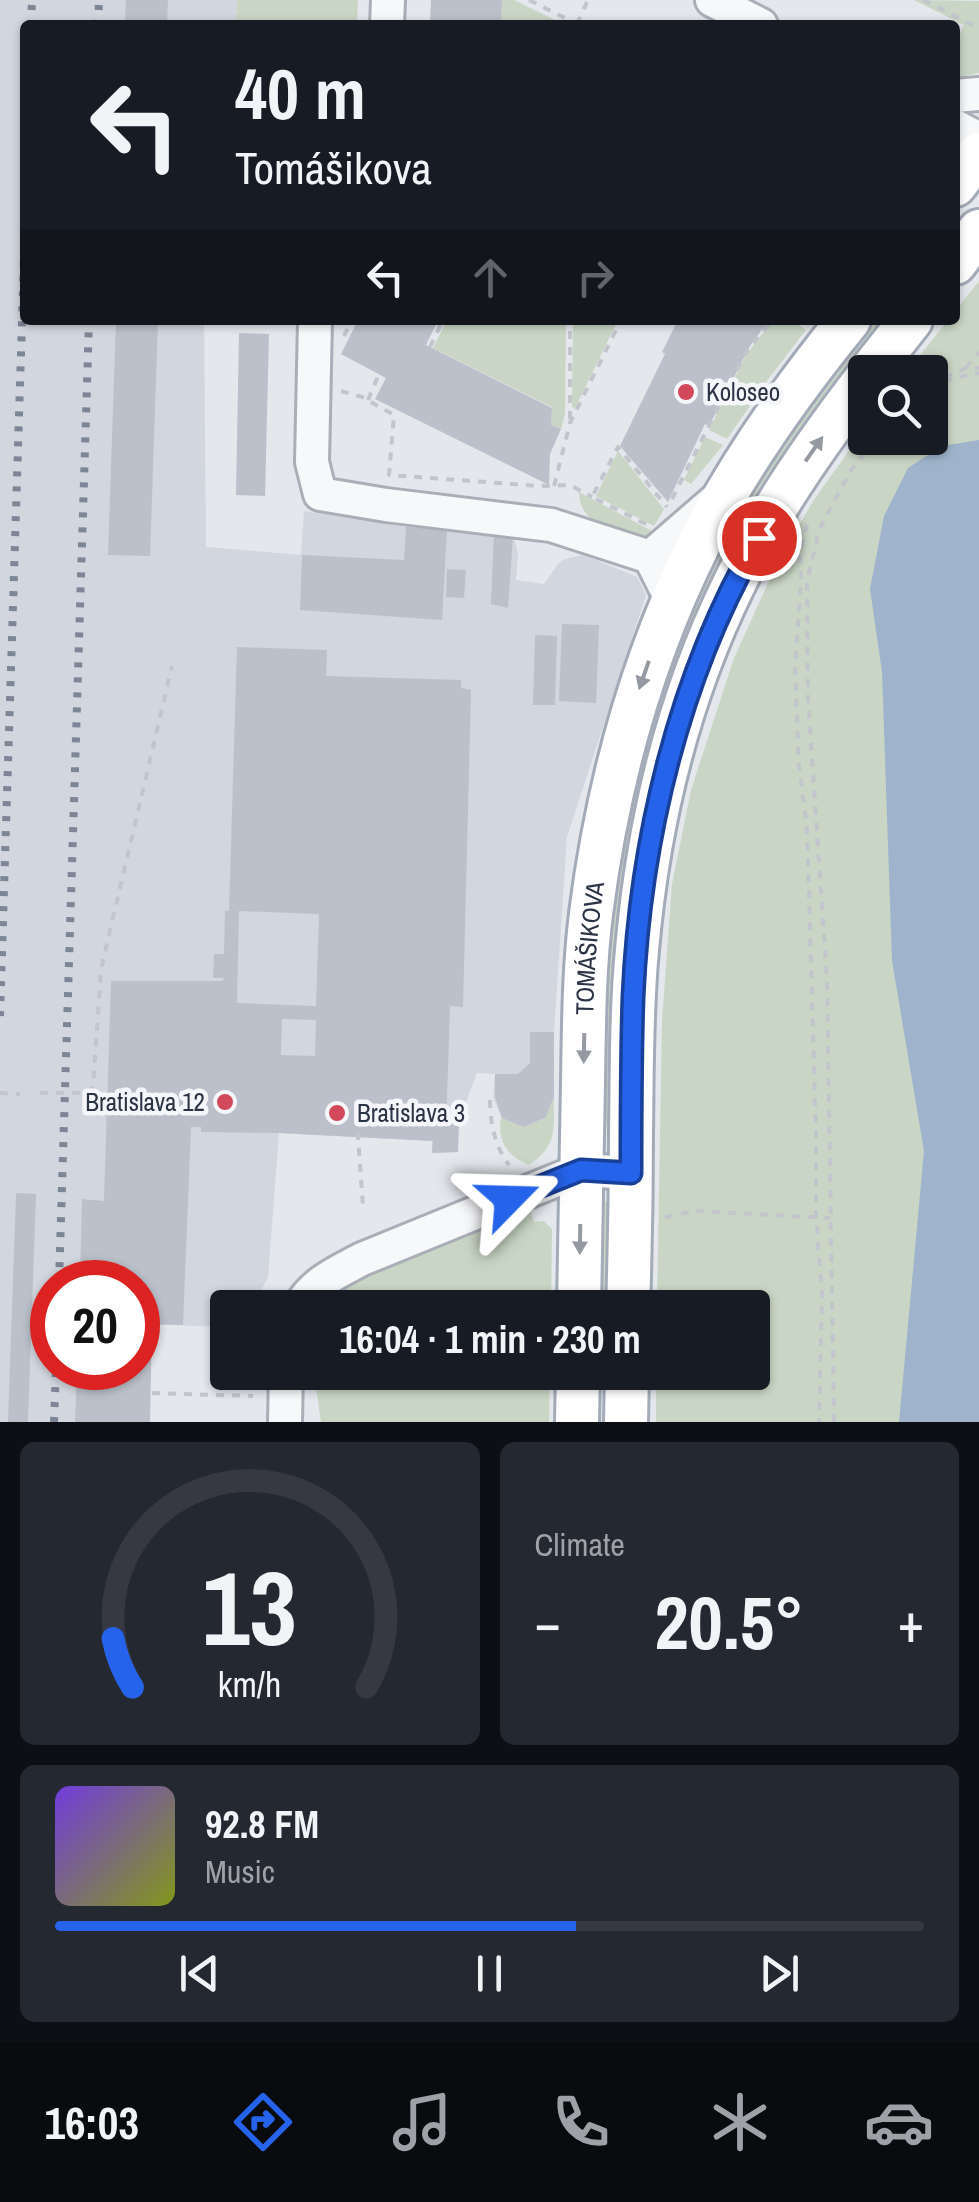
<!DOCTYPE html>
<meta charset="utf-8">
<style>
body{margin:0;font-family:"Archivo Narrow",sans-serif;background:#242831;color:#f1f3f6;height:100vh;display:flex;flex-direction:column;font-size:38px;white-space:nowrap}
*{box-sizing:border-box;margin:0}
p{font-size:32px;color:#9ea1a6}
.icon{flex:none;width:55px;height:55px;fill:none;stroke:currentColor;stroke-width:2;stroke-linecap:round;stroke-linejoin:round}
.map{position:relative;height:1422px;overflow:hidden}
.sheet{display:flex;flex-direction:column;gap:20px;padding:20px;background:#0d0f14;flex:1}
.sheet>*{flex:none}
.top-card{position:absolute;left:20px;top:20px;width:940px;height:305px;border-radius:10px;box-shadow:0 2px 8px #0004;background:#171b24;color:#f1f3f6;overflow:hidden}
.tools{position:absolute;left:848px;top:355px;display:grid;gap:20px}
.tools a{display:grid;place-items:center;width:100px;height:100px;border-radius:10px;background:#171b24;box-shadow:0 2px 8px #0004;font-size:50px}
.speed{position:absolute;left:30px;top:1260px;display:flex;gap:20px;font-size:50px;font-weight:700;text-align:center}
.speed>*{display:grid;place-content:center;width:130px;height:130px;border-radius:50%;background:#171b24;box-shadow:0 2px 8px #0004;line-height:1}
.speed .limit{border:15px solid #d22;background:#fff;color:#111}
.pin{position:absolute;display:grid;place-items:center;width:85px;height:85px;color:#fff;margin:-42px;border:5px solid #fff;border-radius:50%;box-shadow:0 2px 10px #0007}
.me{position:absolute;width:110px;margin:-55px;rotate:68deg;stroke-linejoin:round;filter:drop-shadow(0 0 8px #0008)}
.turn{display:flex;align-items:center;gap:35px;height:210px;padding:0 50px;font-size:45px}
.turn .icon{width:130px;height:130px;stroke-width:2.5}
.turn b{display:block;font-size:70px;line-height:85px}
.lanes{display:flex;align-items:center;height:95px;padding:0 50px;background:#0003;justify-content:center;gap:50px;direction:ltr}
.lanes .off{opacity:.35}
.big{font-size:75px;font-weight:800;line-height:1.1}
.sheet .card{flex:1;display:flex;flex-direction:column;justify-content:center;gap:15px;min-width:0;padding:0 35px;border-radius:15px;background:#242831}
.sheet .dial{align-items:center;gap:0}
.dial svg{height:260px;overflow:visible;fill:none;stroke:#363941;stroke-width:7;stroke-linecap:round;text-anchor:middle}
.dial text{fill:#f1f3f6;stroke:none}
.song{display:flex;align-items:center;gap:30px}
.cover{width:120px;height:120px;border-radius:15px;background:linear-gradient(135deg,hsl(260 70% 55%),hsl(70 70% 35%))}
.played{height:10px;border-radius:5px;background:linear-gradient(90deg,#2563eb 60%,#363941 60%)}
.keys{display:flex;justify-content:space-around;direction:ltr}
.heat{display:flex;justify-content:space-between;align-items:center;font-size:55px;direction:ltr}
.sheet .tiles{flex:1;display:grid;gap:20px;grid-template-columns:1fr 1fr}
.card:last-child{grid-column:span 2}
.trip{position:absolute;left:210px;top:1290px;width:560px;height:100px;border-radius:10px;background:#171b24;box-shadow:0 2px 8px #0004;font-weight:800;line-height:100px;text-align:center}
.menu{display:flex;height:160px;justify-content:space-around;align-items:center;background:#090b0e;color:#9ea1a6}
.menu .icon{width:70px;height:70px}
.menu .selected{color:#2563eb}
.menu b{font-size:45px;color:#f1f3f6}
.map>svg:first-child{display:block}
.built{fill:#d2d6de}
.green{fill:#c9d6c5}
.water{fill:#9fb4cc}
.building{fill:#bbc0ca;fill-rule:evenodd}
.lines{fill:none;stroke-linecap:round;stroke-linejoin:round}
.minor-casing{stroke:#a9aeb7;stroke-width:38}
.major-casing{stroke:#a3abb8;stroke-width:48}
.path{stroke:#c2c5cb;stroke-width:4;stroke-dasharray:8 8;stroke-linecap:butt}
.minor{stroke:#f7f8fa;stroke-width:32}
.major{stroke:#fff;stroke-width:42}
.rail{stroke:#7d8696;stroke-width:8;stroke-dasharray:5 10;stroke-linecap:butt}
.oneway{fill:#959aa2}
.route-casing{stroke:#184099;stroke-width:25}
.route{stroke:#2563eb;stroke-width:18}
.poi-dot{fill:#d1495b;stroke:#f4f6f9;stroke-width:4}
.labels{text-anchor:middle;stroke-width:9;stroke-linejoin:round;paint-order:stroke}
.poi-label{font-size:25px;fill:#2b3445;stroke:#f4f6f9;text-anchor:start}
.street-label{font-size:25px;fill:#2b3445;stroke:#f4f6f9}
</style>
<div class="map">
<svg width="979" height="1422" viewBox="0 0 979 1422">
<rect width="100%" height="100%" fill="#e4e7ec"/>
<polygon class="built" points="0,0 237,0 236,25 25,25 25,320 204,320 206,547 301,555 304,511 406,527 513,535 518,553 516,580 544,584 558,564 565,559 583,555 637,577 646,595 567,837 554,1032 554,1096 547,1119 524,1128 502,1119 493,1097 495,1074 477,1073 459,1120 458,1152 432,1153 432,1141 279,1133 268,1277 252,1307 228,1308 227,1327 138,1324 138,1282 52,1282 52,1368 98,1368 96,1422 0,1422"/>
<g class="green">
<polygon points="237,0 358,0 357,25 236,25"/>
<polygon points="502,0 514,0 565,25 501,25"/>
<polygon points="914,0 979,1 979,73 955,78 955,45 964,25"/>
<polygon points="979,281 979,1422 656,1422 656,1373 752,1372 752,1308 657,1307 662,1021 672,884 691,790 734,658 774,570 813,501 865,428 865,438 930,438 930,372 907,372 948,320 955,320 955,311"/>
<polygon points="447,320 566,320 565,414 561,429 551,425 552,407 433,348"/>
<polygon points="573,320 618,320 575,408 572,407"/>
<polygon points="773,320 792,320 806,330 769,378 727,439 709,430 746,355"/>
<polygon points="864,320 885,320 846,371 712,604 614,1124 607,1127 599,1124 596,1006 617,819 709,551"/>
<polygon points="705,437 723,445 691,484 684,480"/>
<polygon points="618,451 664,509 654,526 596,496"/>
<path d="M579,492L652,531L647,543C621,533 579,527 579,492Z"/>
<path d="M554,1096C553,1128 559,1145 529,1165C508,1156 497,1143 501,1118L524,1127L545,1118Z"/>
<polygon points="604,1201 610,1203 615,1307 591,1308 596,1206"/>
<polygon points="529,1206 534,1222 544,1221 552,1229 551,1307 319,1308 341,1287 361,1276"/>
<polygon points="314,1373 550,1373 549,1422 321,1422"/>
</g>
<polygon class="water" points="979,440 979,1422 899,1422 924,1151 892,961 882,672 870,589 884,516 908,468 942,446"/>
<g class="building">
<polygon points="126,0 168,0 167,25 125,25"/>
<polygon points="431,0 502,0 501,25 430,25"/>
<polygon points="116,320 158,320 150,556 108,555"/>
<polygon points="358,320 438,320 426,345 552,408 551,425 561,429 550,454 549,485 375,399 386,378 341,354"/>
<polygon points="678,320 769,320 750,346 709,426 705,424 668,502 620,446 665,354 662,352"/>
<polygon points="239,333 269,334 265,496 236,495"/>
<polygon points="406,527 447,529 442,620 300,610 302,555 404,560"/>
<polygon points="494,533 513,535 508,608 491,604"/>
<polygon points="447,569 466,570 464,598 446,597"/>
<polygon points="562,624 599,625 596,703 559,701"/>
<polygon points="535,635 557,636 555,705 533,705"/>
<path d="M237,647L327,650L326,676L461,680V688L471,690L463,1007L450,1006L448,1070L446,1119L459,1120L458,1152L432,1153L433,1141L278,1133L201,1132V1127H191L183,1325L152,1324L150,1422H75L77,1368H138V1282H80L82,1199L104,1201L111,981H223L224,978H213L214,954H224L225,911H229ZM239,911L319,914L316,1006L237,1003ZM282,1019L316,1020L315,1056L281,1055Z"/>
<polygon points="530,1032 554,1032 554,1096 546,1117 524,1127 502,1118 495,1097 495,1074 518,1074 530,1063"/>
<polygon points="16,1193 36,1194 28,1422 8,1422"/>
<polygon points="674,1372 704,1372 703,1376 689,1382 676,1377"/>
</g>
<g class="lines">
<g class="minor-casing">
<g id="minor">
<polyline points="712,0 761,25"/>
<polyline points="387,25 388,0"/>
<polyline points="955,96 979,94"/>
<polyline points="955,126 979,139"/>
<polyline points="315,320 312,462 320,494 386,505 551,525 650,557 673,603"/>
<polyline points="650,557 718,498"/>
<path d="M299,1308C313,1282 338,1272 362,1259L581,1170L631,1173"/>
<polyline points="285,1422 286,1372"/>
</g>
</g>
<g class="major-casing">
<g id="major">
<polyline points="955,185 979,154"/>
<polyline points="955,263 979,231"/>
<polyline points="870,372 911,320"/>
<path id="s1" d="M579,1308C580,1232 581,1156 583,1081C584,1025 584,970 591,914C607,787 641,661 698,546C738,465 792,390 849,320"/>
<path d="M628,1308C630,1249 631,1191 631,1132C632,1072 631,1011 637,950C648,824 678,698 734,584C769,511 816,444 865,380"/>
<polyline points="577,1422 578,1372"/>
<polyline points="626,1422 627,1372"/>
</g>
</g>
<g class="path">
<polyline points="529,0 571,21 571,25"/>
<polyline points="923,0 979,28"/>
<polyline points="577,24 588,0"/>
<polyline points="344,336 352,320"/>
<polyline points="430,347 443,320"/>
<polyline points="966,368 979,352"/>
<polyline points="930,384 966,368 979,368"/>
<polyline points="930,389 953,378 979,373"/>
<polyline points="341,391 362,397 394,415 389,475 539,486 570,485 592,497"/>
<polyline points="368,400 379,374"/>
<polyline points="570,419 570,320"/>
<polyline points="554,486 570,423 621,320"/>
<polyline points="672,499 745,354 772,320"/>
<polyline points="646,524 592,497 618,447 667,507"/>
<polyline points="807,524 800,553 801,581 795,667 799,767 807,828 816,1135 816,1218 822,1293 819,1422"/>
<polyline points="0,1093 20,1094"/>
<polyline points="40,1093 87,1093 93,1087 101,969 172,666"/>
<path d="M490,1100C490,1123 495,1147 509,1165"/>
<polyline points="360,1116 358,1137 363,1206"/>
<polyline points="665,1217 697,1211 830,1218"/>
<polyline points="152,1393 253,1396"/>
<polyline points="834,1422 827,979 808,699 807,581 819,530 851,470 877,438"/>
</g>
<use href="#minor" class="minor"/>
<use href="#major" class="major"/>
<g class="rail">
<polyline points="31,25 32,0"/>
<polyline points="98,25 99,0"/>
<polyline points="0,1016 25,226"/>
<polyline points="59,1282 89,320"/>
<polyline points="54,1422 56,1368"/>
</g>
</g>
<defs><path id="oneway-solid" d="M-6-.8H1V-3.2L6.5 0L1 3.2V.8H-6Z" transform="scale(2.5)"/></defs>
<g class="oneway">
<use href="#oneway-solid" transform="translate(814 449) rotate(-55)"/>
<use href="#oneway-solid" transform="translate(644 675) rotate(109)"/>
<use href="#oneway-solid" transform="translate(584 1048) rotate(91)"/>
<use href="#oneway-solid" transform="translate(580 1239) rotate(91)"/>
</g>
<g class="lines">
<g class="route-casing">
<path id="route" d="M509,1199L581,1170L631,1173C631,1114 631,1056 633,997C640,839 679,675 759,538"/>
</g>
<use href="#route" class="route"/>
</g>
<g class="poi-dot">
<circle cx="686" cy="392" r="10"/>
<circle cx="225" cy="1102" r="10"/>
<circle cx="337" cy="1113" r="10"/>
</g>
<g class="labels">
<g class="poi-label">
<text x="706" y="401">Koloseo</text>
<text x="205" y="1111" text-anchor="end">Bratislava 12</text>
<text x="357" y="1122">Bratislava 3</text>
</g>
<g class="street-label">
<text dy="9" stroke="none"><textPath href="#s1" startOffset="360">TOMÁŠIKOVA</textPath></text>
</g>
</g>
</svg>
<div class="tools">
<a><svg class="icon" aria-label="search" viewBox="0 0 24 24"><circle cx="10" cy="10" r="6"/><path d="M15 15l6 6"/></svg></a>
</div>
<div class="speed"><div class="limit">20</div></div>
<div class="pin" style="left:759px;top:538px;background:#d93025"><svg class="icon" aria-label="arrive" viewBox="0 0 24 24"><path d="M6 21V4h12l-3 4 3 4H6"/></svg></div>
<svg class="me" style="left:509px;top:1199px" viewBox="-20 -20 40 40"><path d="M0-17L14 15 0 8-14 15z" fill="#2563eb" stroke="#fff" stroke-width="4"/></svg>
<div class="trip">16:04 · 1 min · 230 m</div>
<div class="top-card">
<div class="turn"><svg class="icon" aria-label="left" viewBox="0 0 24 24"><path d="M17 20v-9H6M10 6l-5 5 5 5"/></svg><div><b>40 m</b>Tomášikova</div></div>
<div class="lanes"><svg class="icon" aria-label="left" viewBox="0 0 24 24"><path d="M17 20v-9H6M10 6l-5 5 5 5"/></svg><svg class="icon off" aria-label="ahead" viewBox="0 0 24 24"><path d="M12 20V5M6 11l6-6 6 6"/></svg><svg class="icon off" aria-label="right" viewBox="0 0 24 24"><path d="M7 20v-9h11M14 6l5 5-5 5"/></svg></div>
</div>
</div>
<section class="sheet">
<div class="tiles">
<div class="card dial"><svg viewBox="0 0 100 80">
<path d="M14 69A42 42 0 1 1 86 69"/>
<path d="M14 69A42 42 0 0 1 8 54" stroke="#2563eb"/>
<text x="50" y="56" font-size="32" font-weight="700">13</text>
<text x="50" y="72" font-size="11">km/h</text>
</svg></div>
<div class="card"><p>Climate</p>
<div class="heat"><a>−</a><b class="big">20.5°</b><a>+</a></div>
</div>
<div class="card">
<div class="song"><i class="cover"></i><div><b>92.8 FM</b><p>Music</p></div></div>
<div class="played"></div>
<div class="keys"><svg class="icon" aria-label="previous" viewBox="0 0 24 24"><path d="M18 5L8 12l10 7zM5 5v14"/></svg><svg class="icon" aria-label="pause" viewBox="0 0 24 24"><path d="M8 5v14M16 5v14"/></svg><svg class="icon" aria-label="next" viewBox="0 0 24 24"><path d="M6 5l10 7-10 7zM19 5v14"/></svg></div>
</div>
</div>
</section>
<nav class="menu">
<b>16:03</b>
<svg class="icon selected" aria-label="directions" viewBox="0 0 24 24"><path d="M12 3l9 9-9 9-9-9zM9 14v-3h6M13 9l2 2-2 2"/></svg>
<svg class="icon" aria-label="music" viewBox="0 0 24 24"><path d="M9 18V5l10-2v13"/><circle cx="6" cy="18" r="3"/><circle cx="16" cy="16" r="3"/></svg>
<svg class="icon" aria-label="phone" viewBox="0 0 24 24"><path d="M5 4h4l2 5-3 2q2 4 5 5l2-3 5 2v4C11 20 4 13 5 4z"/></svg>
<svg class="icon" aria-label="climate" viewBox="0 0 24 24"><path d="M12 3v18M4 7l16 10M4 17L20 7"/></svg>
<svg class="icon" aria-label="car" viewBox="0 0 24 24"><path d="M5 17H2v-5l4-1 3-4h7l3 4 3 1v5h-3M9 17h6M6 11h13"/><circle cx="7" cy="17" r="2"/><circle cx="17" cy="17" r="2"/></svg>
</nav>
